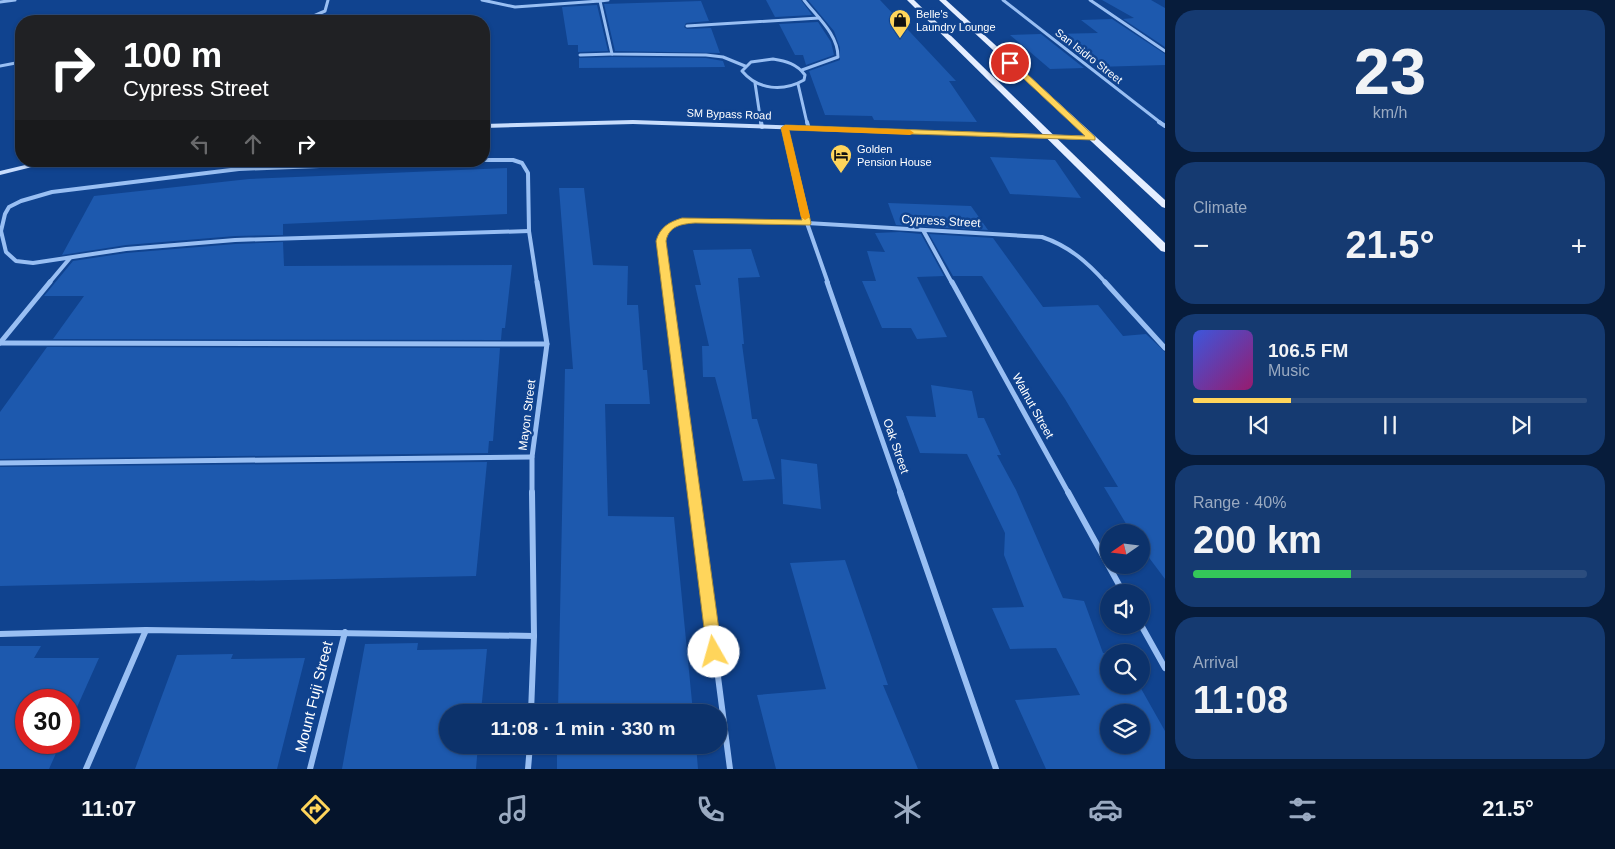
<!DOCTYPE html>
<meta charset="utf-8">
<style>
body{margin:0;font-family:Helvetica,sans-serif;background:#153a71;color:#f1f3f6;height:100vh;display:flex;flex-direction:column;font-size:19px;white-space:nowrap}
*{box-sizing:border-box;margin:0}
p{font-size:16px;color:#9aaac1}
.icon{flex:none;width:28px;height:28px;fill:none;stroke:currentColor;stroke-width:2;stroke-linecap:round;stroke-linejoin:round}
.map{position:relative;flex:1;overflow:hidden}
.panel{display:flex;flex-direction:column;gap:10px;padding:10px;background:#071c3b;width:450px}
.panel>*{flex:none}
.guide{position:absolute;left:15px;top:15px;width:475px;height:152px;border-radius:20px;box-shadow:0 1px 4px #0004,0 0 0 1px #2c4d7e;background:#202124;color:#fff;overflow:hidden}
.needle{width:32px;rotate:256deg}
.fabs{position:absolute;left:1100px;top:524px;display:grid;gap:10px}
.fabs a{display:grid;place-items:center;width:50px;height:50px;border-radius:50%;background:#0c326b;box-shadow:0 1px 4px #0004,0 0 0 1px #2c4d7e;font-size:25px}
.speed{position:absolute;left:15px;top:689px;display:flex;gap:10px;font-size:25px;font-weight:700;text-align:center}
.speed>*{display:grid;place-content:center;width:65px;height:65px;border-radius:50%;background:#0c326b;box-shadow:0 1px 4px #0004,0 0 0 1px #2c4d7e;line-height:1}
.speed .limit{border:8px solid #d22;background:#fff;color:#111}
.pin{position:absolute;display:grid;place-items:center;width:42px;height:42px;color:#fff;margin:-21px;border:2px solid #fff;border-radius:50%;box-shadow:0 1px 5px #0007}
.me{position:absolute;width:55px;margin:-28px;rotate:353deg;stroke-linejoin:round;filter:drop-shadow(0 0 4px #0008)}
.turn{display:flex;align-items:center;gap:18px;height:105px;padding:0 25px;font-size:22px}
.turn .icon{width:65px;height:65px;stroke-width:2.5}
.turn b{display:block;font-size:35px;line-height:42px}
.lanes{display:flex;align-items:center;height:48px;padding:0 25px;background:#0003;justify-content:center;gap:25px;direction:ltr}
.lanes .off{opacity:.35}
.big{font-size:38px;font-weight:700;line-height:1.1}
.panel .card{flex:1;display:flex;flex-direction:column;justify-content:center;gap:8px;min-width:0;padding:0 18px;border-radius:20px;background:#153a71}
.panel .dial{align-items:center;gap:0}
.dial b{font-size:65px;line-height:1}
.song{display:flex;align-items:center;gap:15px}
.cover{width:60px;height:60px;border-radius:8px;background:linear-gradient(135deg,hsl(230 70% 55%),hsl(320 70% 35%))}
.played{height:5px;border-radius:2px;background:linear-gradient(90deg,#ffd55b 25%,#2c4d7e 25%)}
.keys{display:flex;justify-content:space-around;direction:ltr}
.heat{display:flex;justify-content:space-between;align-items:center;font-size:28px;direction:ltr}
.charge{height:8px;border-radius:4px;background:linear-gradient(90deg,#34c759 40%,#2c4d7e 0)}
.trip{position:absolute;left:439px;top:704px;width:288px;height:50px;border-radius:25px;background:#0c326b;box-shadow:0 1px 4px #0004,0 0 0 1px #2c4d7e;font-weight:700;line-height:50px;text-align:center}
.dock{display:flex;height:80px;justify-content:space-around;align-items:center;background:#05142b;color:#9aaac1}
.dock .icon{width:35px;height:35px}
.dock .current{color:#ffd55b}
.dock b{font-size:22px;color:#f1f3f6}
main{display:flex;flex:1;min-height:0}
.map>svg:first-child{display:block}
.building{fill:#1d59ae;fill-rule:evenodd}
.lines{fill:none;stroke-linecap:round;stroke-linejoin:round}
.street-far3{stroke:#99bff3;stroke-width:3}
.street-far2{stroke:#99bff3;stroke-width:4}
.street-far1{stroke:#99bff3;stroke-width:5}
.street{stroke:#99bff3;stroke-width:6}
.secondary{fill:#c8ddfd;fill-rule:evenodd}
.primary{fill:#e5eeff;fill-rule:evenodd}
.route{fill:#ffd55b;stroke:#a68a3b}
.slow{fill:#f59e0b}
.labels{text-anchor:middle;stroke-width:5;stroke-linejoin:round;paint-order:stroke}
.far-poi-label{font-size:11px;fill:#fff;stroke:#10438f;text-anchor:start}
.far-street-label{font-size:11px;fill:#fff;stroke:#10438f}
.street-label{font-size:12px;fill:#fff;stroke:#10438f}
.near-street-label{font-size:15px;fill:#fff;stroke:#10438f}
</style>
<main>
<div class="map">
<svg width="1165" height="769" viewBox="0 0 1165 769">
<rect width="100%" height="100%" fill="#10438f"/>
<g class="building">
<polygon points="766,0 801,0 812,15 775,17"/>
<polygon points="808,0 880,0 956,81 949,81 977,122 874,120 872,116 825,115 809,71 840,60 840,48 834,31"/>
<polygon points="1102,0 1151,0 1165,8 1165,47 1123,19 1134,18"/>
<polygon points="701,1 709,21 686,23 684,27 687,29 711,28 720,53 615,51 604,4"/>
<polygon points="597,5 608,51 578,52 578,45 568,45 562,7"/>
<polygon points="1112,19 1165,54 1165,65 1095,67 1052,34 1098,33 1081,20"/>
<polygon points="818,22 831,42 834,55 806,65 803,55 795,55 779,24"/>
<polygon points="1041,34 1084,68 1050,69 1010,35"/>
<polygon points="612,57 706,58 723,61 725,67 579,68 579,58"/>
<polygon points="990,157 1055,160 1081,198 1010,194"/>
<polygon points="507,168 507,214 283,224 283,235 235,236 126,245 62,255 94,196 249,179"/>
<polygon points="559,188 584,188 593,265 628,266 627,305 638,305 643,370 647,370 650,404 605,404 608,516 674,517 693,712 558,712 565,369 573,369"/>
<polygon points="888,203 971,206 988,230 896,225"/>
<polygon points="900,232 921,234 944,276 917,277 947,337 917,339 911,328 882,328 862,281 876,281 867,251 885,252 875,233"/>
<polygon points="929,234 993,238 1043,307 1098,305 1123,336 1146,334 1165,352 1165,579 1141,547 1141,532 1131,532 1104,487 1118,487 1065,399 982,276 953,276"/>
<polygon points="283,242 284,266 512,265 505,328 502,328 501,340 53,339 84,296 44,296 73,261 126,253 235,244"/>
<polygon points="751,249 760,277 738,278 744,344 742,344 752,419 757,419 775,479 743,481 715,377 703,377 702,346 709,346 695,285 701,285 693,250"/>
<polygon points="47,347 500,348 493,441 489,441 488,453 0,459 0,412"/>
<path d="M931,385L972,391L978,418H984L1001,455H997L1016,490L1063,598L1084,601L1103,653L1120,652H1121H1109V685H1139L1165,731V769H1046L1015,700L1080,695L1056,648L1010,649L992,608L1024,607L1004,555L1005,533L967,454L920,453L906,416L936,417ZM1109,712H1141V745H1109Z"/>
<polygon points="781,459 817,464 821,509 783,504"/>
<polygon points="487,462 476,576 0,586 0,467"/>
<polygon points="845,560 888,685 883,685 918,769 776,769 757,695 826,689 790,563"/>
<polygon points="418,643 417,650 487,649 481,712 448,712 448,745 478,745 476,769 342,769 365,644"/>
<polygon points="0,646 41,646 34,658 99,658 69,725 69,700 26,700 26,742 61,742 49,769 0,769"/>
<polygon points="233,654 231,659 305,658 277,769 135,769 177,655"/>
<polygon points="557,745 696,745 698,769 557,769"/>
</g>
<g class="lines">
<g class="street-far3">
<polyline points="482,0 515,7 600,1 612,54 706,55 723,57 745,66"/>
<polyline points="1003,0 1161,123"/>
<polyline points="1090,0 1165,51"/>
<polyline points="600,1 608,0"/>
<polyline points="0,2 15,0"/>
<polyline points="302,21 325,11 328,0"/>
<polyline points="687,26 819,18"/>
<polyline points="580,55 612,54"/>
<path d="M773,59C786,61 797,64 805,75L804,80C783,92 758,90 742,71L751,62Z"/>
<polyline points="0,66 21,62"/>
<path d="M802,70L838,57C838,34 817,17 804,0"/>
<polyline points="755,83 761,123"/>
<polyline points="798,84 807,123"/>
</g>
<g class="street-far2">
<polyline points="761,122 762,127"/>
<polyline points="807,122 809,129"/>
<polyline points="1159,122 1165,126"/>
<polyline points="785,128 807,223 828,283"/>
<polyline points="484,160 513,160 522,163 528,173 529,231 537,283"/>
<polyline points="451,161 239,169 52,192 21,201 9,207 5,214 1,231 6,252 16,261 33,263 126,249 235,240 529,231"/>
<polyline points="923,230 952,283"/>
<polyline points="49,283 70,258"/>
<path d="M667,283L661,241L666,231L674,224L695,220L807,223L1042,237C1069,246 1087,262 1106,283"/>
</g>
<g class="street-far1">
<polyline points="666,282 694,494"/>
<polyline points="827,282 901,494"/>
<polyline points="952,282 1069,494"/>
<polyline points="1105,282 1165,348"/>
<polyline points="0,343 547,344"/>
<polyline points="0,343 50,282"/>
<polyline points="0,463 532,457"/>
<polyline points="532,494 532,457 547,344 537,282"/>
</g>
<g class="street">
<polyline points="694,492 730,769"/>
<polyline points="900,492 996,769"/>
<polyline points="1068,492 1123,592"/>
<polyline points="1141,625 1165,668"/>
<polyline points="0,634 146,630 534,636"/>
<polyline points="531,712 534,636 532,492"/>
<polyline points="86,769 146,630"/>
<polyline points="310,769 345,632"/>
<polyline points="528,769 530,745"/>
</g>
<g class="secondary">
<polygon points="633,120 1092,136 1095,138 1092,140 633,124 484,128 484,124"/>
<polygon points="42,161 56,161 0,175 0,171"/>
</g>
<g class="primary">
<polygon points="907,0 914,0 1165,243 1165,252 1161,251"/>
<polygon points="939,0 946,0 1165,200 1165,208 1162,207"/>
</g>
</g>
<path class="route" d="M1008,61H1013L1095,137V140L789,130L811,223L810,225L695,223C681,224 669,226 666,241L722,652L720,657L714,659L709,657L707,652L656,241C660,227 669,222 682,218L802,220L781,128L785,125L1085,136L1008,64Z"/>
<polygon class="slow" points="785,125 910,130 914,133 910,135 789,130 810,217 805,220 801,217 781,128"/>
<defs>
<g id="shop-pin" transform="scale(1.125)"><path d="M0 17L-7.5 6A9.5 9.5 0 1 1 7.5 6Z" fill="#ffd55b" stroke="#10438f"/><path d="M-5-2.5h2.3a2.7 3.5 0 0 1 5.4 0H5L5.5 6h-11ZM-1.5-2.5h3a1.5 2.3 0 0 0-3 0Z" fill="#111"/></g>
<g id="hotel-pin" transform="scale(1.125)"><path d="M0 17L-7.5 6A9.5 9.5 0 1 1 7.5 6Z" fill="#ffd55b" stroke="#10438f"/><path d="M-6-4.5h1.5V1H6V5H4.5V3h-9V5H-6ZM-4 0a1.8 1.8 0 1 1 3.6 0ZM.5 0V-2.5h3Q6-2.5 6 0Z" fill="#111"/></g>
</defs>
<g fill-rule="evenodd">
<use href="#shop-pin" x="900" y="20"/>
<use href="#hotel-pin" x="841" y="155"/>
</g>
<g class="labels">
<g class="far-poi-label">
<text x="916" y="18">Belle's<tspan x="916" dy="13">Laundry Lounge</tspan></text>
<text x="857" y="153">Golden<tspan x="857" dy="13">Pension House</tspan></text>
</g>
<g class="far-street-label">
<text transform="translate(1089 56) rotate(38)" y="4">San Isidro Street</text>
<text transform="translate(729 114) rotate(2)" y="4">SM Bypass Road</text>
</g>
<g class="street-label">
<text transform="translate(941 221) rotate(3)" y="4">Cypress Street</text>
<text transform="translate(1033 406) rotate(61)" y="4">Walnut Street</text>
<text transform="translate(527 415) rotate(-83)" y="4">Mayon Street</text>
<text transform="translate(896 446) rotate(71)" y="4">Oak Street</text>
</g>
<g class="near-street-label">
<text transform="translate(314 697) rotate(-76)" y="5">Mount Fuji Street</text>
</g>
</g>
</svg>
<div class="fabs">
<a><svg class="needle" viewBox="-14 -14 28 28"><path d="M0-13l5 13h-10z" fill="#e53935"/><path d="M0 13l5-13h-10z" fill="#9aaac1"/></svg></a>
<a><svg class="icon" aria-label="sound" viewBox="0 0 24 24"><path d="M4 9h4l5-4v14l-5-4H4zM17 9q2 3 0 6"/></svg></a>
<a><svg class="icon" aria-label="search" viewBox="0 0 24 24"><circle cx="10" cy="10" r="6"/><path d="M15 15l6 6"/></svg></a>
<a><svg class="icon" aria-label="layers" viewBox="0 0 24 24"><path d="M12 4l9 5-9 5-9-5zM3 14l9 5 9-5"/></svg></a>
</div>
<div class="speed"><div class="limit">30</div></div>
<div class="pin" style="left:1010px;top:63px;background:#d93025"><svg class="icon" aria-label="arrive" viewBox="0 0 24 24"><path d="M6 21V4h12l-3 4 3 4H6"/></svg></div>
<svg class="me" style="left:714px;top:652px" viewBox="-20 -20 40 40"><circle r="19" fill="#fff"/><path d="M0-13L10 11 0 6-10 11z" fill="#ffd55b"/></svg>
<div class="trip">11:08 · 1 min · 330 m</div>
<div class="guide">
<div class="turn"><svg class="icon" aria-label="right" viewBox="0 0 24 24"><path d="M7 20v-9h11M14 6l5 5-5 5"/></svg><div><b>100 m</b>Cypress Street</div></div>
<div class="lanes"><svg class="icon off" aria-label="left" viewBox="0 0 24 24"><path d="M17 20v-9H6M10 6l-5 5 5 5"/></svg><svg class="icon off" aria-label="ahead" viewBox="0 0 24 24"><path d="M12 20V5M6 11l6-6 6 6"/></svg><svg class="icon" aria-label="right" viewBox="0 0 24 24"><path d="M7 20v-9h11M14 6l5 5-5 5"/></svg></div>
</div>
</div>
<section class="panel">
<div class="card dial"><b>23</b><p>km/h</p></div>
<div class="card"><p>Climate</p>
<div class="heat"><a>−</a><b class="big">21.5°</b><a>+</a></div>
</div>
<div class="card">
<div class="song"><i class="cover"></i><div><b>106.5 FM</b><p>Music</p></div></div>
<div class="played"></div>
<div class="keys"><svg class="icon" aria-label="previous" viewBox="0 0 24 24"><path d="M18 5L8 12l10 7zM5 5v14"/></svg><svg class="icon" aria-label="pause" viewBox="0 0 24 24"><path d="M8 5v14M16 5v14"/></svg><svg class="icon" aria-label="next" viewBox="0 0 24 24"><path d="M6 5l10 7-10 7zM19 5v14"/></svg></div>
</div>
<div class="card"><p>Range · 40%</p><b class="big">200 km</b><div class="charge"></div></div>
<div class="card"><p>Arrival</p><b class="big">11:08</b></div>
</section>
</main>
<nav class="dock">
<b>11:07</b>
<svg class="icon current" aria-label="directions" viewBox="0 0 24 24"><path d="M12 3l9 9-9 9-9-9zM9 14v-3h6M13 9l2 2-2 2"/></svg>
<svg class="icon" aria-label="music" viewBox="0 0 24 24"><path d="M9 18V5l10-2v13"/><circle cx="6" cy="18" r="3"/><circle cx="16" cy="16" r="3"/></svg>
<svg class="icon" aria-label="phone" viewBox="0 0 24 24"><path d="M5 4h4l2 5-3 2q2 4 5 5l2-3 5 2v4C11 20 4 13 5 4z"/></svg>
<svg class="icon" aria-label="climate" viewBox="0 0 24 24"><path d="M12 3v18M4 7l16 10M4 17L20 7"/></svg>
<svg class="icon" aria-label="car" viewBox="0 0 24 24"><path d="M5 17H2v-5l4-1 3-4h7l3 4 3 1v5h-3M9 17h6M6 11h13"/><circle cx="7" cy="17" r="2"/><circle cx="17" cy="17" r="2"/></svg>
<svg class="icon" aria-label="filters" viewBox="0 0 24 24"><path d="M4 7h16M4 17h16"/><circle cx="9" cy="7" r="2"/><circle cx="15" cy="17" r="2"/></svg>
<b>21.5°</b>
</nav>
